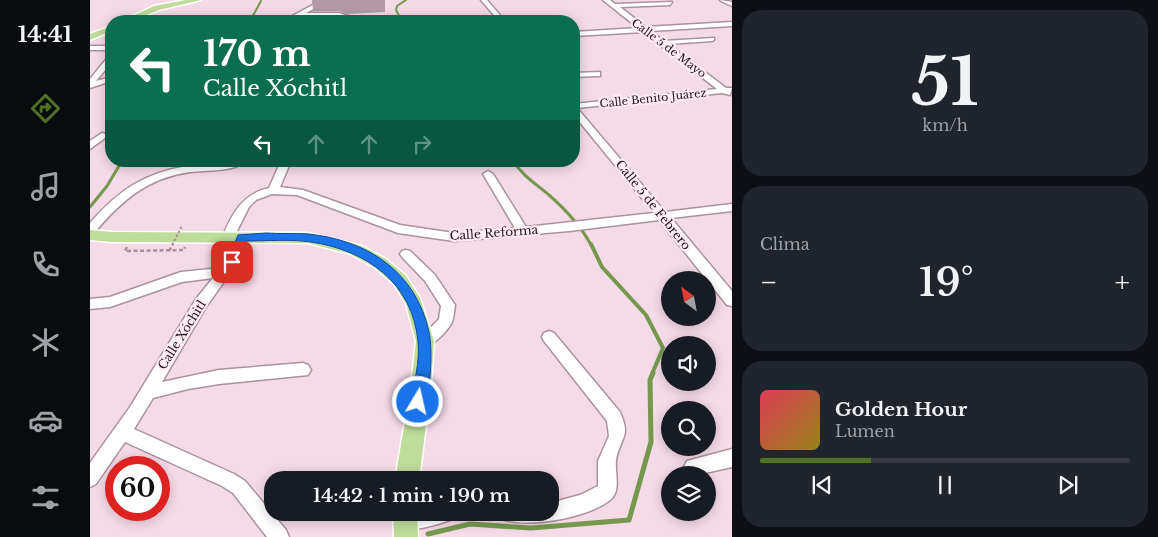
<!DOCTYPE html>
<html lang="es">
<meta charset="utf-8">
<style>
body{margin:0;font-family:"Libre Baskerville",serif;background:#20242c;color:#f1f3f6;height:100vh;display:flex;flex-direction:column;font-size:19px;white-space:nowrap}
*{box-sizing:border-box;margin:0}
p{font-size:16px;color:#9ea1a6}
.icon{flex:none;width:28px;height:28px;fill:none;stroke:currentColor;stroke-width:2;stroke-linecap:round;stroke-linejoin:round}
.map{position:relative;flex:1;overflow:hidden}
.side{display:flex;flex-direction:column;gap:10px;padding:10px;background:#0d0f14;width:426px}
.side>*{flex:none}
.guide{position:absolute;left:15px;top:15px;width:475px;height:152px;border-radius:20px;box-shadow:0 2px 12px #0003;background:#0b6e4f;color:#fff;overflow:hidden}
.needle{width:32px;rotate:328deg}
.fabs{position:absolute;left:571px;top:271px;display:grid;gap:10px}
.fabs a{display:grid;place-items:center;width:55px;height:55px;border-radius:50%;background:#171b24;box-shadow:0 2px 12px #0003;font-size:25px}
.speed{position:absolute;left:15px;top:456px;display:flex;gap:10px;font-size:25px;font-weight:700;text-align:center}
.speed>*{display:grid;place-content:center;width:65px;height:65px;border-radius:50%;background:#171b24;box-shadow:0 2px 12px #0003;line-height:1}
.speed .limit{border:8px solid #d22;background:#fff;color:#111}
.pin{position:absolute;display:grid;place-items:center;width:42px;height:42px;color:#fff;margin:-21px;border-radius:10px;box-shadow:0 2px 8px #0006}
.me{position:absolute;width:55px;margin:-28px;rotate:9deg;stroke-linejoin:round;filter:drop-shadow(0 0 4px #0008)}
.turn{display:flex;align-items:center;gap:18px;height:105px;padding:0 15px;font-size:22px}
.turn .icon{width:65px;height:65px;stroke-width:2.5}
.turn b{display:block;font-size:35px;line-height:42px}
.lanes{display:flex;align-items:center;height:48px;padding:0 15px;background:#0003;justify-content:center;gap:25px;direction:ltr}
.lanes .off{opacity:.35}
.big{font-size:38px;font-weight:600;line-height:1.1}
.side .card{flex:1;display:flex;flex-direction:column;justify-content:center;gap:8px;min-width:0;padding:0 18px;border-radius:20px;background:#20242c}
.side .dial{align-items:center;gap:0}
.dial b{font-size:65px;line-height:1}
.song{display:flex;align-items:center;gap:15px}
.cover{width:60px;height:60px;border-radius:8px;background:linear-gradient(135deg,hsl(350 70% 55%),hsl(50 70% 35%))}
.played{height:5px;border-radius:2px;background:linear-gradient(90deg,#507026 30%,#363941 30%)}
.keys{display:flex;justify-content:space-around;direction:ltr}
.heat{display:flex;justify-content:space-between;align-items:center;font-size:28px;direction:ltr}
.trip{position:absolute;left:174px;top:471px;width:295px;height:50px;border-radius:20px;background:#171b24;box-shadow:0 2px 12px #0003;font-weight:600;line-height:50px;text-align:center}
main{display:flex;flex:1;min-height:0}
.tab-bar{display:flex;flex-direction:column;width:90px;justify-content:space-around;align-items:center;background:#090b0e;color:#9ea1a6}
.tab-bar .icon{width:35px;height:35px}
.tab-bar .on{color:#507026}
.tab-bar b{font-size:22px;color:#f1f3f6}
.map>svg:first-child{display:block}
.lines{fill:none;stroke-linecap:round;stroke-linejoin:round}
.stream-far3{stroke:#76984e;stroke-width:2}
.stream-far2{stroke:#76984e;stroke-width:3}
.stream-far1{stroke:#76984e;stroke-width:4}
.stream{stroke:#76984e;stroke-width:5}
.minor-casing{stroke:#ab929e;stroke-width:3}
.major-casing{stroke:#fff;stroke-width:3}
.path{stroke:#a5919b;stroke-width:2.5;stroke-dasharray:4 2.5;stroke-linecap:butt}
.minor{fill:#fff;fill-rule:evenodd}
.major{fill:#bfdc9a;fill-rule:evenodd}
.path-bridge-far1{stroke:#a5919b;stroke-width:2;stroke-dasharray:2.5 2;stroke-linecap:butt}
.path-bridge{stroke:#a5919b;stroke-width:2.5;stroke-dasharray:4 2.5;stroke-linecap:butt}
.wall{fill:#b29ba6}
.route{fill:#1a73e8;stroke:#114b97}
.labels{text-anchor:middle;stroke-width:4.5;stroke-linejoin:round;paint-order:stroke}
.far-street-label{font-size:11px;fill:#20161b;stroke:#ffe9f3}
.street-label{font-size:12px;fill:#20161b;stroke:#ffe9f3}
</style>
<main>
<nav class="tab-bar">
<b>14:41</b>
<svg class="icon on" aria-label="directions" viewBox="0 0 24 24"><path d="M12 3l9 9-9 9-9-9zM9 14v-3h6M13 9l2 2-2 2"/></svg>
<svg class="icon" aria-label="music" viewBox="0 0 24 24"><path d="M9 18V5l10-2v13"/><circle cx="6" cy="18" r="3"/><circle cx="16" cy="16" r="3"/></svg>
<svg class="icon" aria-label="phone" viewBox="0 0 24 24"><path d="M5 4h4l2 5-3 2q2 4 5 5l2-3 5 2v4C11 20 4 13 5 4z"/></svg>
<svg class="icon" aria-label="climate" viewBox="0 0 24 24"><path d="M12 3v18M4 7l16 10M4 17L20 7"/></svg>
<svg class="icon" aria-label="car" viewBox="0 0 24 24"><path d="M5 17H2v-5l4-1 3-4h7l3 4 3 1v5h-3M9 17h6M6 11h13"/><circle cx="7" cy="17" r="2"/><circle cx="17" cy="17" r="2"/></svg>
<svg class="icon" aria-label="filters" viewBox="0 0 24 24"><path d="M4 7h16M4 17h16"/><circle cx="9" cy="7" r="2"/><circle cx="15" cy="17" r="2"/></svg>
</nav>
<div class="map">
<svg width="642" height="537" viewBox="0 0 642 537">
<rect width="100%" height="100%" fill="#f5dae7"/>
<g class="lines">
<g class="stream-far3">
<polyline points="160,21 171,1"/>
<polyline points="312,21 306,10 307,6 316,0"/>
</g>
<g class="stream-far2">
<path d="M423,161C433,176 446,184 459,195C476,210 491,226 501,245"/>
<polyline points="0,207 17,186 32,161"/>
</g>
<polyline class="stream-far1" points="501,244 512,267 556,315 573,348 562,374"/>
<polyline class="stream" points="338,534 380,524 441,528 539,520 561,442 560,380 563,373"/>
<g class="minor-casing">
<g id="minor">
<polygon points="232,0 239,0 216,13 249,13 273,21 264,21 249,17 225,18 210,16 200,21 193,21"/>
<polygon points="391,0 397,0 415,21 409,21"/>
<path d="M513,0H520L525,4L582,2L580,5L530,7L556,27L642,22V26L561,31L573,41L624,38V40L622,41L578,44L636,88H642L640,95L632,93L487,108L575,212L642,204V211L581,218L642,291V306L637,305L569,220L479,231L364,241L308,233L207,195L182,194L166,200L159,207L142,241H134L132,238C142,214 152,194 179,188L191,161H201L190,187L213,190L310,225L364,233L425,228L393,174L398,171L403,174L436,227L564,213L484,115V104L627,89L553,32L484,36V32L548,28Z"/>
<polygon points="630,0 642,2 642,6 631,1"/>
<rect x="0" y="46" width="21" height="4"/>
<polygon points="18,57 21,57 21,63 6,81 21,77 21,81 0,88 0,79"/>
<polygon points="510,72 510,76 507,76 484,77 484,73"/>
<polygon points="12,133 15,134 15,138 0,149 0,141"/>
<path d="M140,161H157C143,172 117,170 100,172C57,178 31,201 4,233L0,234V223C29,190 54,173 98,166C112,164 126,164 140,161Z"/>
<polygon points="152,234 158,238 146,265 116,307 72,382 129,370 213,363 218,365 221,370 218,375 129,384 98,389 63,398 44,429 144,474 155,481 196,530 199,537 177,537 143,493 132,486 35,442 6,484 0,487 0,463 40,407 106,299 123,278 92,282 20,307 0,309 0,299 20,297 91,272 131,268 137,260 148,235"/>
<path d="M316,250L320,251L345,275L365,305C364,311 364,319 361,324C355,334 340,349 330,345L328,341L349,319L351,306L335,281L312,257L310,254L312,251Z"/>
<path d="M459,331L464,333L530,412C540,435 533,435 527,455C523,467 531,487 523,497C505,517 437,529 412,519L410,512H460V503L490,495L508,486V461L519,436L517,421L454,341L452,337L454,333Z"/>
<polygon points="642,449 642,467 606,475 597,473 594,467 597,461"/>
<path d="M313,512H365L363,519C350,524 320,533 308,528L306,521L308,514Z"/>
</g>
</g>
<g class="major-casing">
<g id="major">
<polygon points="96,0 111,0 69,10 42,21 32,21 64,6"/>
<polygon points="21,26 21,31 0,40 0,34"/>
<polygon points="0,230 22,232 218,233 272,246 296,259 316,276 330,298 344,341 341,386 329,480 305,480 321,386 326,341 316,304 304,284 284,267 260,254 218,243 22,242 0,240"/>
<polygon points="303,512 327,512 328,537 304,537"/>
</g>
</g>
<polyline class="path" points="37,247 35,251 94,250 95,247"/>
<use href="#minor" class="minor"/>
<use href="#major" class="major"/>
<polyline class="path-bridge-far1" points="82,245 92,226"/>
<polyline class="path-bridge" points="79,251 83,244"/>
</g>
<polygon class="wall" points="222,0 295,0 295,12 257,14 249,11 223,11"/>
<path class="route" d="M176,233C190,234 204,233 218,234C278,240 326,272 339,332C343,350 341,390 333,407L328,409L323,407L321,402C324,383 330,362 328,342C323,283 276,250 221,242C200,239 177,241 156,241L146,265H138L137,262L148,235Z"/>
<g class="labels">
<g class="far-street-label">
<text transform="translate(579 48) rotate(37)" y="4">Calle 5 de Mayo</text>
<text transform="translate(563 98) rotate(-6)" y="4">Calle Benito Juárez</text>
</g>
<g class="street-label">
<text transform="translate(563 205) rotate(51)" y="4">Calle 5 de Febrero</text>
<text transform="translate(404 233) rotate(-4)" y="4">Calle Reforma</text>
<text transform="translate(92 335) rotate(-58)" y="4">Calle Xóchitl</text>
</g>
</g>
</svg>
<div class="fabs">
<a><svg class="needle" viewBox="-14 -14 28 28"><path d="M0-13l5 13h-10z" fill="#e53935"/><path d="M0 13l5-13h-10z" fill="#9ea1a6"/></svg></a>
<a><svg class="icon" aria-label="sound" viewBox="0 0 24 24"><path d="M4 9h4l5-4v14l-5-4H4zM17 9q2 3 0 6"/></svg></a>
<a><svg class="icon" aria-label="search" viewBox="0 0 24 24"><circle cx="10" cy="10" r="6"/><path d="M15 15l6 6"/></svg></a>
<a><svg class="icon" aria-label="layers" viewBox="0 0 24 24"><path d="M12 4l9 5-9 5-9-5zM3 14l9 5 9-5"/></svg></a>
</div>
<div class="speed"><div class="limit">60</div></div>
<div class="pin" style="left:142px;top:262px;background:#d93025"><svg class="icon" aria-label="arrive" viewBox="0 0 24 24"><path d="M6 21V4h12l-3 4 3 4H6"/></svg></div>
<svg class="me" style="left:328px;top:402px" viewBox="-20 -20 40 40"><circle r="17" fill="#1a73e8" stroke="#fff" stroke-width="3"/><path d="M0-11L8 9 0 5-8 9z" fill="#fff"/></svg>
<div class="trip">14:42 · 1 min · 190 m</div>
<div class="guide">
<div class="turn"><svg class="icon" aria-label="left" viewBox="0 0 24 24"><path d="M17 20v-9H6M10 6l-5 5 5 5"/></svg><div><b>170 m</b>Calle Xóchitl</div></div>
<div class="lanes"><svg class="icon" aria-label="left" viewBox="0 0 24 24"><path d="M17 20v-9H6M10 6l-5 5 5 5"/></svg><svg class="icon off" aria-label="ahead" viewBox="0 0 24 24"><path d="M12 20V5M6 11l6-6 6 6"/></svg><svg class="icon off" aria-label="ahead" viewBox="0 0 24 24"><path d="M12 20V5M6 11l6-6 6 6"/></svg><svg class="icon off" aria-label="right" viewBox="0 0 24 24"><path d="M7 20v-9h11M14 6l5 5-5 5"/></svg></div>
</div>
</div>
<section class="side">
<div class="card dial"><b>51</b><p>km/h</p></div>
<div class="card"><p>Clima</p>
<div class="heat"><a>−</a><b class="big">19°</b><a>+</a></div>
</div>
<div class="card">
<div class="song"><i class="cover"></i><div><b>Golden Hour</b><p>Lumen</p></div></div>
<div class="played"></div>
<div class="keys"><svg class="icon" aria-label="previous" viewBox="0 0 24 24"><path d="M18 5L8 12l10 7zM5 5v14"/></svg><svg class="icon" aria-label="pause" viewBox="0 0 24 24"><path d="M8 5v14M16 5v14"/></svg><svg class="icon" aria-label="next" viewBox="0 0 24 24"><path d="M6 5l10 7-10 7zM19 5v14"/></svg></div>
</div>
</section>
</main>
